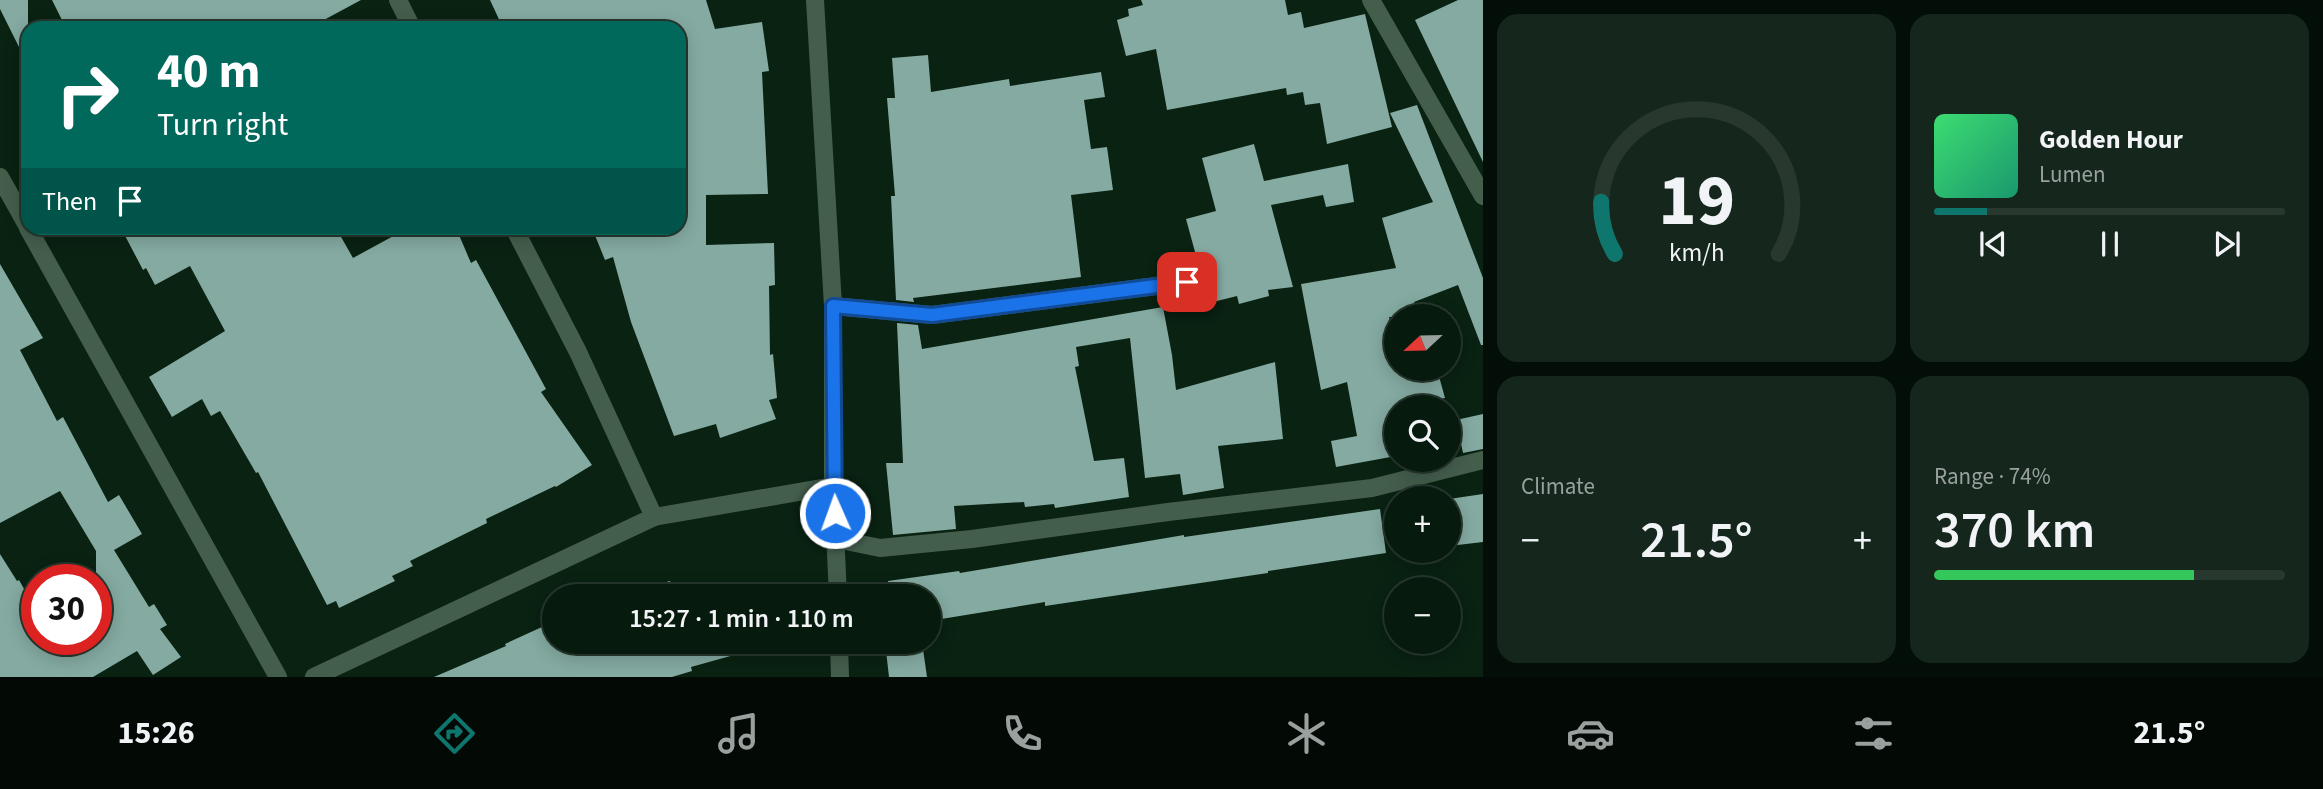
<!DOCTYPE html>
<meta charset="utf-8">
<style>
body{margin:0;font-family:"Source Sans 3",sans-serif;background:#15271c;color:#f1f3f6;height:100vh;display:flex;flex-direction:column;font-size:26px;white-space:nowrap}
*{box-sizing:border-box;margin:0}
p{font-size:23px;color:#98a19e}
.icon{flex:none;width:38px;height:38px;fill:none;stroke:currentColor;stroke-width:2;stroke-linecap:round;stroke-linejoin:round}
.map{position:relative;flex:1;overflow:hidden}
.side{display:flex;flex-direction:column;gap:14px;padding:14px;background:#040e08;width:840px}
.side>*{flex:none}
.guide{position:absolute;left:21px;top:21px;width:665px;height:214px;border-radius:21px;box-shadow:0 4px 18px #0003,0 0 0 2px #28382e;background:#00695c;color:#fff;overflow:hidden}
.needle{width:46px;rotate:248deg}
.controls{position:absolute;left:1384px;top:304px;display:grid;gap:14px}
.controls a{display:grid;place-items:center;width:77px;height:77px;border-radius:50%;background:#071a0e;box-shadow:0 4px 18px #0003,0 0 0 2px #28382e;font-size:35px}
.speed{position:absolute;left:21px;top:564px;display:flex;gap:14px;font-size:35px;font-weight:700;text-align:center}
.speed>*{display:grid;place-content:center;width:91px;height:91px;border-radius:50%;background:#071a0e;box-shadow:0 4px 18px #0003,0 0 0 2px #28382e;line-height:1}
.speed .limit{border:10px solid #d22;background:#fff;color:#111}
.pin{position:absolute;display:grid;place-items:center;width:60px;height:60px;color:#fff;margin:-30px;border-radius:14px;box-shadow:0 4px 10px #0006}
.me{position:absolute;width:77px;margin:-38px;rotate:358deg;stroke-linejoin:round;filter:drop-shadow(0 0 5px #0008)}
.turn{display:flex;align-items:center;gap:24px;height:147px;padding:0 21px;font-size:32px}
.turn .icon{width:91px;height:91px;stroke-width:2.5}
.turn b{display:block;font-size:49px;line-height:60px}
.then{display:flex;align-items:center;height:66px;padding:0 21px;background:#0003;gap:14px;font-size:26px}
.big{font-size:52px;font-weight:600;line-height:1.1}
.side .widget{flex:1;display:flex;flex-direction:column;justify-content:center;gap:10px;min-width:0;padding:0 24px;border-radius:21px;background:#15271c}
.side .dial{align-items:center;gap:0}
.dial svg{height:182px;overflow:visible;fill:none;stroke:#28382e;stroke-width:7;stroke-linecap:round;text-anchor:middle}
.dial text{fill:#f1f3f6;stroke:none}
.song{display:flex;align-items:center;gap:21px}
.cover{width:84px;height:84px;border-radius:10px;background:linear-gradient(135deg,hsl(140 70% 55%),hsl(160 70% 35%))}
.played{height:7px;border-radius:4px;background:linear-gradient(90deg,#0f766e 15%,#28382e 15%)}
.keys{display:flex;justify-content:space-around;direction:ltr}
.heat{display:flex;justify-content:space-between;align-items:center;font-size:38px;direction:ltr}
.charge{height:10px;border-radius:5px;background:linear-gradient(90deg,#34c759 74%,#28382e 0)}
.side .tiles{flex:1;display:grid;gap:14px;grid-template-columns:repeat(2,1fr)}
.trip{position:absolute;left:542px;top:584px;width:399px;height:70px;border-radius:35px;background:#071a0e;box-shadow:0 4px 18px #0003,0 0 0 2px #28382e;font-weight:600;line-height:70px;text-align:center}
.dock{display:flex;height:112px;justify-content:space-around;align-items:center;background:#030a06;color:#98a19e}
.dock .icon{width:49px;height:49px}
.dock .current{color:#0f766e}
.dock b{font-size:32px;color:#f1f3f6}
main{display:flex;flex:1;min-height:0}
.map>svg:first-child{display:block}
.building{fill:#84aaa1}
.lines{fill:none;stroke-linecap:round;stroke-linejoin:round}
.minor{stroke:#445e4c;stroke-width:18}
.route-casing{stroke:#114b97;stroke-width:18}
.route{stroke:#1a73e8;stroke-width:12}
</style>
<main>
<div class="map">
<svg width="1483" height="677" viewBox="0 0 1483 677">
<rect width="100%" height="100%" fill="#092212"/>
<g class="building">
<polygon points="0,0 28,0 28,65 0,9"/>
<polygon points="52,0 361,0 309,28 66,28"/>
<polygon points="490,0 706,0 715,29 762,22 769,71 762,72 768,194 706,195 706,245 774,243 775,285 769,286 770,355 773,354 777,398 769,400 776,419 720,438 716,424 674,436 631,322 613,257 605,260 592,228 679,228 679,28 503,28"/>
<polygon points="1141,0 1285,0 1288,15 1301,12 1304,28 1365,14 1392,127 1327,144 1320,103 1305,105 1303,92 1287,95 1286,88 1167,110 1156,49 1126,56 1117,20 1129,16 1128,9 1143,5"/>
<polygon points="1458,0 1483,0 1483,162 1415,20"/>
<polygon points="928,55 931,92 1009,79 1010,86 1101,72 1105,97 1084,100 1091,149 1107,147 1113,190 1071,195 1081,277 913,298 914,302 896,300 891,196 895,196 887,98 895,98 892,58"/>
<polygon points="1417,105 1483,278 1483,345 1481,345 1458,285 1414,302 1419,317 1389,317 1396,344 1396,369 1437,369 1445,398 1396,408 1396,456 1336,467 1331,441 1357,436 1347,382 1321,390 1301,284 1396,268 1382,218 1433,202 1390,113"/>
<polygon points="1254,144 1264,181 1348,164 1354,202 1326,207 1323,195 1271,205 1293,287 1268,290 1269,296 1239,304 1237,296 1209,303 1186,219 1216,211 1202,158"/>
<polygon points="121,228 336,228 353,258 408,228 456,228 471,263 476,260 546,389 541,392 592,465 556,487 555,486 486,519 487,523 410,561 413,566 392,576 395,581 339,608 336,601 327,605 258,472 256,473 220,411 211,416 202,399 172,417 149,377 225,331 190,266 155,285 146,268 143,270"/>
<polygon points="0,264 43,338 20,350 57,421 63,417 108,502 119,495 142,534 114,550 149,607 154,604 167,625 160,629 181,657 153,675 137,651 93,677 0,677 0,554 17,581 19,580 37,612 37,639 96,639 96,551 60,491 0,523"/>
<polygon points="1163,307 1172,355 1176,390 1275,362 1283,439 1218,446 1224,488 1183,495 1180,474 1145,478 1130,338 1076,347 1079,366 1075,367 1094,461 1124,458 1129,497 1055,508 1054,504 1025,507 1024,502 954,506 956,529 893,535 886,463 903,463 897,323 918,325 922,349"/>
<polygon points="1483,414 1483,449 1463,453 1456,420"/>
<polygon points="1483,494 1483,542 1449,546 1449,499"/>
<polygon points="1380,509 1386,553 1268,571 1268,573 1045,606 1045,602 929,621 929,597 882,597 882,585 888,585 888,581 959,571 960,573 1184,535 1184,537"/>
<polygon points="670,581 675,595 679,594 680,597 608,597 627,588 629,593"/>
<polygon points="555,621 555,642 751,642 752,650 691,667 692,671 672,677 434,677 506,646 505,644"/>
<polygon points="885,642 922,642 927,677 889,677"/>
</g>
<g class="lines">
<g class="minor">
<polyline points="398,0 412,28"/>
<polyline points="815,0 833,306"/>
<polyline points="1371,0 1483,196"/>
<polyline points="0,177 28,227"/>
<polyline points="28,228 278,677"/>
<polyline points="514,228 578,352 654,517"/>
<polyline points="833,486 838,597"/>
<polyline points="836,539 880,548 972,539 1168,512 1372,488 1483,460"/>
<polyline points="839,642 840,677"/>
<polyline points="314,677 654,517 833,486 833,306 932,315 1187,282"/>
</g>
</g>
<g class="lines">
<g class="route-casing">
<polyline id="route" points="835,513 833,306 932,315 1187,282"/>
</g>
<use href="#route" class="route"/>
</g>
</svg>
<div class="controls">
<a><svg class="needle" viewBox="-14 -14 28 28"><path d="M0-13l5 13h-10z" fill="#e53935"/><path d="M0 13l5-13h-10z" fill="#98a19e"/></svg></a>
<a><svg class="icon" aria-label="search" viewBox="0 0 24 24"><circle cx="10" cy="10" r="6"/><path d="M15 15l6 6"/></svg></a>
<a>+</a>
<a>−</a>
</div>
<div class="speed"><div class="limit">30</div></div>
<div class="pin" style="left:1187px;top:282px;background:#d93025"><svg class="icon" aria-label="arrive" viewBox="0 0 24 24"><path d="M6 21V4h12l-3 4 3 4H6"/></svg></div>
<svg class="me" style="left:835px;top:513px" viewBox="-20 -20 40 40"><circle r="17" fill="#1a73e8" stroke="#fff" stroke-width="3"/><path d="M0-11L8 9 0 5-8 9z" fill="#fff"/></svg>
<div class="trip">15:27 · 1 min · 110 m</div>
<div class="guide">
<div class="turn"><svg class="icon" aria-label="right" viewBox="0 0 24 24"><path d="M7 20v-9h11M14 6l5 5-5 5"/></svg><div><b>40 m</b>Turn right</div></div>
<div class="then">Then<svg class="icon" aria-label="arrive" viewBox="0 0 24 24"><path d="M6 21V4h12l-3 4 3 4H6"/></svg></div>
</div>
</div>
<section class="side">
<div class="tiles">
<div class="widget dial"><svg viewBox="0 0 100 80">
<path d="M14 69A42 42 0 1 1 86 69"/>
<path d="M14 69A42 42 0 0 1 8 46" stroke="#0f766e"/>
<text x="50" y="56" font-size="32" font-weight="700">19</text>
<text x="50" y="72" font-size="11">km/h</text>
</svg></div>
<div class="widget">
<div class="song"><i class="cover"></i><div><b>Golden Hour</b><p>Lumen</p></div></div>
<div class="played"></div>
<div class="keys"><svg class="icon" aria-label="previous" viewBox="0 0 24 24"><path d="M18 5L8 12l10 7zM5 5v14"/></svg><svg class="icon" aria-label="pause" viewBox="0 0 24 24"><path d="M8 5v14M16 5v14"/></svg><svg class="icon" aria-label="next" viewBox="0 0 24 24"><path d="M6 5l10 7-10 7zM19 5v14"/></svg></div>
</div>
<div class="widget"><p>Climate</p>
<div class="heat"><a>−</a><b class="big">21.5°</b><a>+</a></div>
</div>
<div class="widget"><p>Range · 74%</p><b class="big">370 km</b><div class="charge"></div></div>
</div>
</section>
</main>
<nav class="dock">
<b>15:26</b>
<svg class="icon current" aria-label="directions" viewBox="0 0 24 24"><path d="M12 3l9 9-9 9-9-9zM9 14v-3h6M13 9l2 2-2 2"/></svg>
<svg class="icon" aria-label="music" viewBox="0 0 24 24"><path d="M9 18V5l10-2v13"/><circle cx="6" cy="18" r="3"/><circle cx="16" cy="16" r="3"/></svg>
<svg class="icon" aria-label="phone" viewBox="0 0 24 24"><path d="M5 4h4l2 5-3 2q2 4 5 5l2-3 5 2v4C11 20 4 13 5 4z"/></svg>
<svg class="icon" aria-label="climate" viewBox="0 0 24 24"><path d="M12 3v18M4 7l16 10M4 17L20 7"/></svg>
<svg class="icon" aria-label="car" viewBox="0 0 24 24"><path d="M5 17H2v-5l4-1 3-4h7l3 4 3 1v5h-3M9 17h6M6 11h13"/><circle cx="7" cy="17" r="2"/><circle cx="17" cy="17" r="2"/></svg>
<svg class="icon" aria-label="filters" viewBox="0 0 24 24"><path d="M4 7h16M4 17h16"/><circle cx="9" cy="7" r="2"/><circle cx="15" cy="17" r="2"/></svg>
<b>21.5°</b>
</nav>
